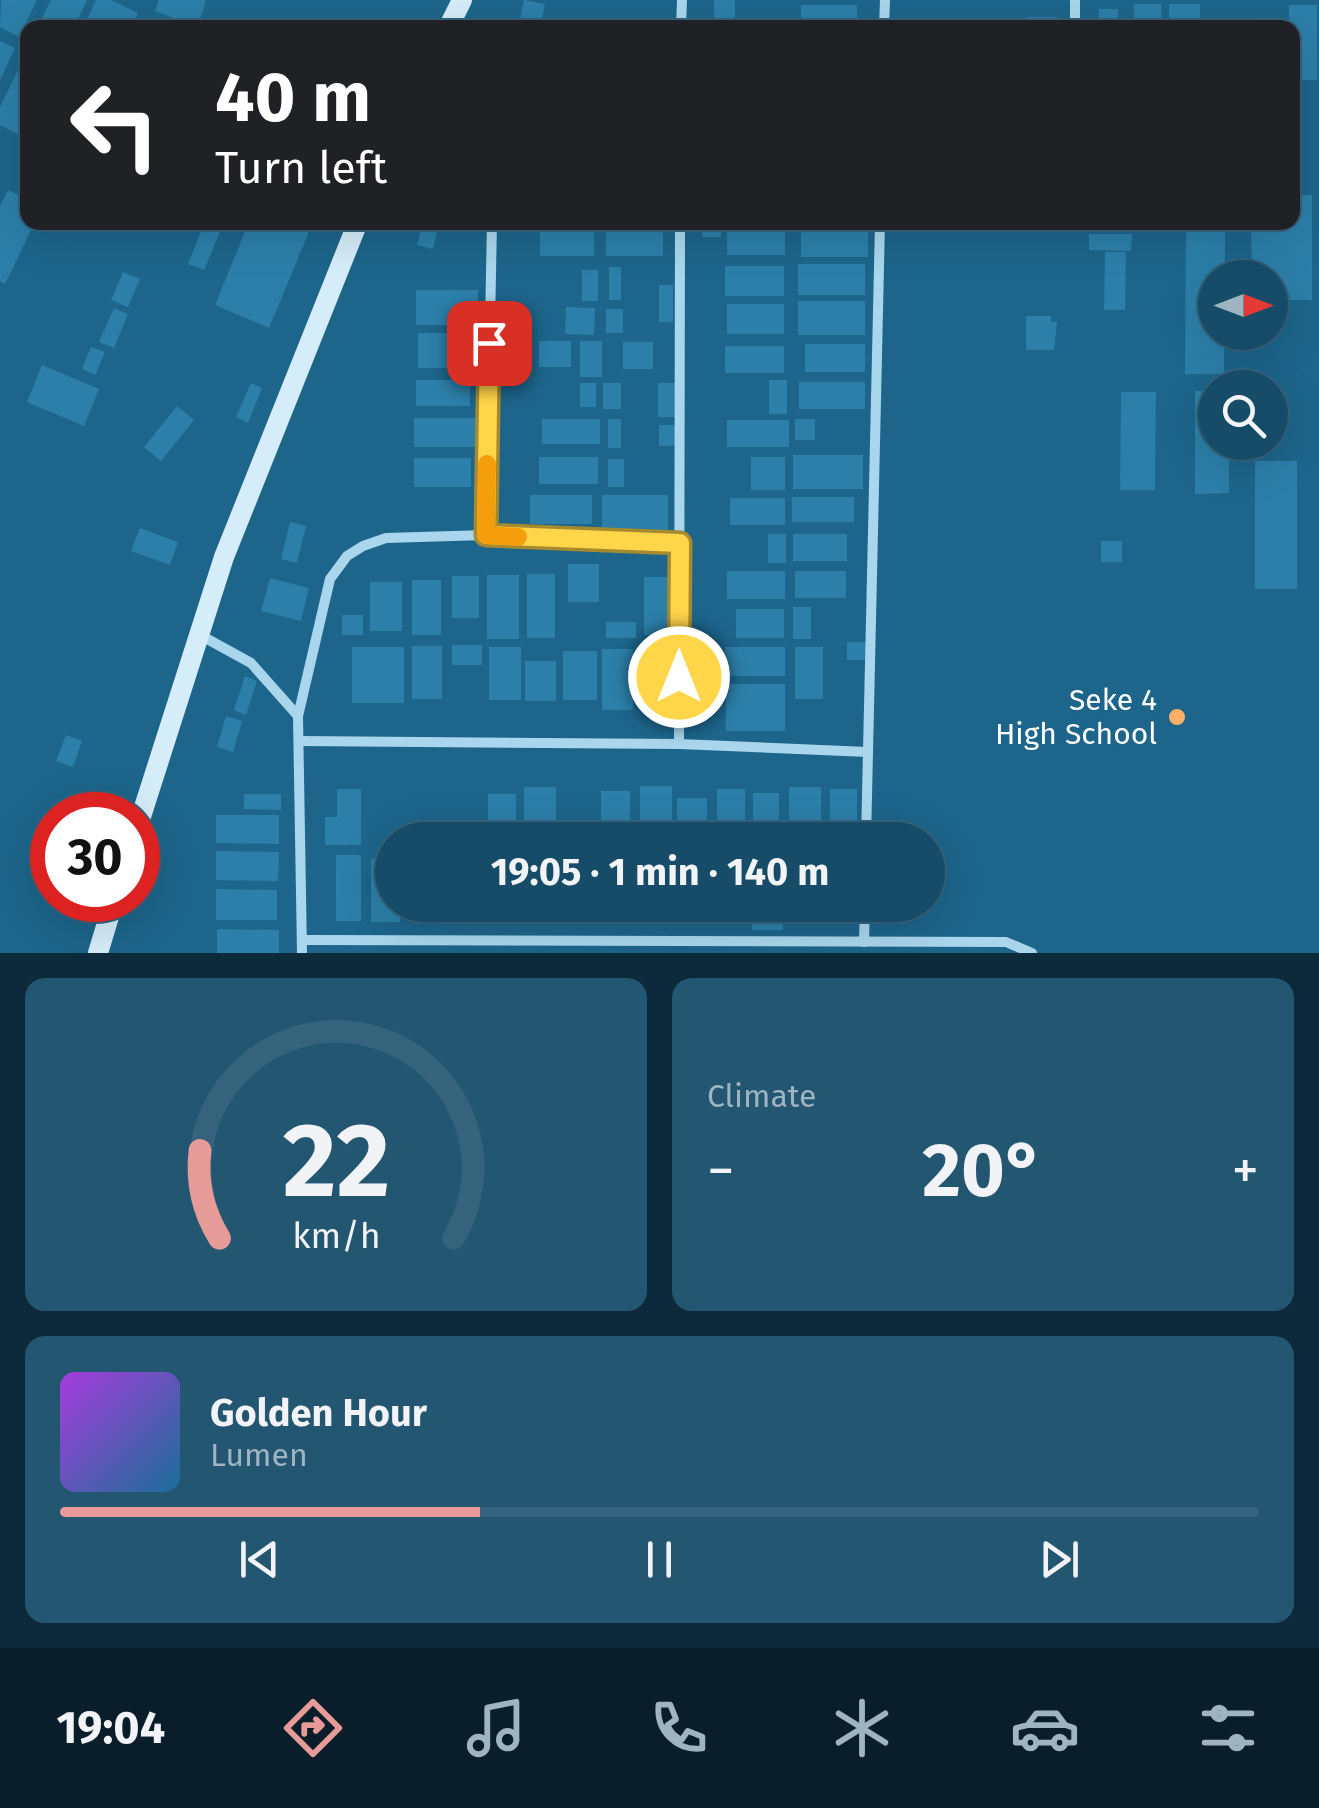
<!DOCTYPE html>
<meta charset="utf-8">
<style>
body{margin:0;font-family:"Fira Sans",sans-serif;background:#235671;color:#f1f3f6;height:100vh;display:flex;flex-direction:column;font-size:38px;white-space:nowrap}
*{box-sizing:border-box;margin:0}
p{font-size:32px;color:#9eb4c0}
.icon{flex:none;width:55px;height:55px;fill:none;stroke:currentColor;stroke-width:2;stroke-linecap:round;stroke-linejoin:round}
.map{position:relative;height:953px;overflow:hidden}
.drawer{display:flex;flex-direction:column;gap:25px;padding:25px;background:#0c2a39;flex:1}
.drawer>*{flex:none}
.hud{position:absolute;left:20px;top:20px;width:1280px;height:210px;border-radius:20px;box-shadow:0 10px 40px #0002,0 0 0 2px #35637c;background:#202124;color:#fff;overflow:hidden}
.needle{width:65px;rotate:90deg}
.buttons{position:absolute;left:1198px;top:260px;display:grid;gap:20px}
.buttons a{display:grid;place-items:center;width:90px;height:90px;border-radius:50%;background:#164c68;box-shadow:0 10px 40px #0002,0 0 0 2px #35637c;font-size:50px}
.speed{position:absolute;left:30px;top:792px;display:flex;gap:20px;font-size:50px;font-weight:700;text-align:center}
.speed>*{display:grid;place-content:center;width:130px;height:130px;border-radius:50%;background:#164c68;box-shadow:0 10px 40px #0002,0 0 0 2px #35637c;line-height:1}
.speed .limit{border:15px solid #d22;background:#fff;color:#111}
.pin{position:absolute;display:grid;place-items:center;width:85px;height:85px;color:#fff;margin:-42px;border-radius:20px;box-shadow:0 5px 15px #0006}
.me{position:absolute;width:110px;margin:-55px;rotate:0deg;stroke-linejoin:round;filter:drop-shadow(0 0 8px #0008)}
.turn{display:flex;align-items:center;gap:35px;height:210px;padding:0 30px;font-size:45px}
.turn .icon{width:130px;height:130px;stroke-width:2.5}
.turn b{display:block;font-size:70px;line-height:85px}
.big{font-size:75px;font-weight:700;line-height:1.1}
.drawer .tile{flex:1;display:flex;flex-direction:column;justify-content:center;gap:15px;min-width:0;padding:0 35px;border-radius:20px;background:#235671}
.drawer .dial{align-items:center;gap:0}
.dial svg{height:260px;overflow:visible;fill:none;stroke:#35637c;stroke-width:7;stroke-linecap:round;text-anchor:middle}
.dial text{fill:#f1f3f6;stroke:none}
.song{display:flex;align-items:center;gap:30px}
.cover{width:120px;height:120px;border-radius:15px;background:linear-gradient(135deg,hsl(280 70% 55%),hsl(200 70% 35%))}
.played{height:10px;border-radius:5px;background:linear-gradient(90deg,#e69b98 35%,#35637c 35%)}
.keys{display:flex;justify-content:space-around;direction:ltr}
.heat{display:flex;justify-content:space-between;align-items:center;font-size:55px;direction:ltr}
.drawer .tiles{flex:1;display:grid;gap:25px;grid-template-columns:1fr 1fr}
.tile:last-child{grid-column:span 2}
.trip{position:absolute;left:375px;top:822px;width:570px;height:100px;border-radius:50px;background:#164c68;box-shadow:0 10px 40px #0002,0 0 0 2px #35637c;font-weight:700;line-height:100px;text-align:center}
.dock{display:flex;height:160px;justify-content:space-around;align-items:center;background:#091e2a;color:#9eb4c0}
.dock .icon{width:70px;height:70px}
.dock .active{color:#e69b98}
.dock b{font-size:45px;color:#f1f3f6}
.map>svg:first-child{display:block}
.building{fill:#2c7fa9}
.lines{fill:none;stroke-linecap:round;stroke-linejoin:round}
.street{stroke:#a9d6ec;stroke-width:10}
.secondary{stroke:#d5edf9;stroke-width:20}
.route-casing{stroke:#a68a30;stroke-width:25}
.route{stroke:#ffd54a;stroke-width:18}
.slow{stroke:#f59e0b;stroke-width:18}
.poi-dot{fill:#fcb067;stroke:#1d658b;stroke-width:4}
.labels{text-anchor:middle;stroke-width:10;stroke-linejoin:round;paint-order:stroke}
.poi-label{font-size:30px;fill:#fff;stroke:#1d658b;text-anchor:end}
</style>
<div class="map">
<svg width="1319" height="953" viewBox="0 0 1319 953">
<rect width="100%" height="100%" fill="#1d658b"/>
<g class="building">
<polygon points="1,0 37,0 19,37 0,27"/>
<polygon points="51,0 87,0 74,28 37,28"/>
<polygon points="96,0 111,0 138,13 131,28 83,28"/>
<polygon points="159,0 203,0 206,1 197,27 155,11"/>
<polygon points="524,0 545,4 540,28 518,28"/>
<rect x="714" y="0" width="21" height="28"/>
<polygon points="1134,4 1161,4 1162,28 1134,28"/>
<rect x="1169" y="4" width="31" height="24"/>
<rect x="801" y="5" width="56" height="23"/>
<polygon points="1289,5 1317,5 1317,80 1292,80 1292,28 1289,28"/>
<rect x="1099" y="9" width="19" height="19"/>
<rect x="1027" y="17" width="30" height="11"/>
<polygon points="0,41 15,48 0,80"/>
<polygon points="28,50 28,130 24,137 0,125 0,107"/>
<polygon points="8,190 28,200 28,222 35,222 5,284 0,281 0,206"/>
<polygon points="1292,195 1312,195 1312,300 1278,300 1278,279 1252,278 1251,222 1292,222"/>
<polygon points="205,222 224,222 204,270 188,264"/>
<polygon points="249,222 313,222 269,328 215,305"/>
<polygon points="423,222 439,222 433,249 417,245"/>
<rect x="702" y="222" width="19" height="15"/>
<polygon points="1186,222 1225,222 1225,278 1215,278 1215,332 1224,332 1224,374 1185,374"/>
<rect x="801" y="225" width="67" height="32"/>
<rect x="540" y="228" width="54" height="28"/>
<rect x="606" y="228" width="57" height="28"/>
<rect x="727" y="228" width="58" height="27"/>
<polygon points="1089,234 1132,234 1131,251 1089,250"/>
<polygon points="1105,252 1126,252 1125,310 1104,310"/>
<rect x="798" y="264" width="67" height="31"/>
<rect x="725" y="266" width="59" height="30"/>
<rect x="609" y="267" width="12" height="33"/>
<rect x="582" y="270" width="16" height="31"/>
<polygon points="123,272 140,279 128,307 111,300"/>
<rect x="659" y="285" width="14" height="37"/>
<rect x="416" y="290" width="62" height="35"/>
<rect x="798" y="301" width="67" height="34"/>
<rect x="727" y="304" width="57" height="30"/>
<polygon points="566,307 595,308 594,335 565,334"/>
<polygon points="114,308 128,314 114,348 99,342"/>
<rect x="606" y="309" width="17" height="24"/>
<polygon points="1026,316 1051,316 1051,322 1057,322 1054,350 1026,350"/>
<rect x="418" y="333" width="58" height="35"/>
<rect x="539" y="341" width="32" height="26"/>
<rect x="580" y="341" width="22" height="36"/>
<rect x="623" y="342" width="30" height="27"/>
<rect x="805" y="344" width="60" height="28"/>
<rect x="725" y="346" width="59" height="27"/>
<polygon points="91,347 105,352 95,375 82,369"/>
<polygon points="42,365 99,389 84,426 27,402"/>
<rect x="416" y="380" width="54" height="26"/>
<rect x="769" y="380" width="18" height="34"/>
<rect x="799" y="382" width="66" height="27"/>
<polygon points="251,383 262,388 248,423 236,417"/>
<rect x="580" y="383" width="16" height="24"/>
<rect x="603" y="383" width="18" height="26"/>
<rect x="658" y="383" width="19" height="34"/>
<polygon points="1195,391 1215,391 1215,442 1229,442 1229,493 1195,494"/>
<polygon points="1121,392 1156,392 1155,490 1120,490"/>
<polygon points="177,406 194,420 161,461 144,447"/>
<rect x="414" y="418" width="62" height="29"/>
<rect x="542" y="419" width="58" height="25"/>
<rect x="608" y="419" width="13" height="29"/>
<rect x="795" y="419" width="20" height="21"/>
<rect x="727" y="420" width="62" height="27"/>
<rect x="659" y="425" width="20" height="21"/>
<rect x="793" y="455" width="70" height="34"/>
<rect x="539" y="457" width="59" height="27"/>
<rect x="751" y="457" width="34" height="33"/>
<rect x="414" y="458" width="57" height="29"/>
<rect x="608" y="459" width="16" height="28"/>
<rect x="1255" y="461" width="42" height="128"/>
<rect x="530" y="495" width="62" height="29"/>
<rect x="602" y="495" width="66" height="35"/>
<rect x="792" y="497" width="62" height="25"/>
<rect x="730" y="498" width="55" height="27"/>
<polygon points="290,522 306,526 297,563 281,559"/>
<polygon points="140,528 178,542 170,565 131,551"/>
<rect x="768" y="534" width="18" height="29"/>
<rect x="793" y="534" width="54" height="27"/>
<rect x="1101" y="541" width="21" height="21"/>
<rect x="568" y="564" width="31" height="38"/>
<rect x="727" y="571" width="58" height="28"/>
<rect x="795" y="571" width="51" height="27"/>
<rect x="527" y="574" width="28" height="64"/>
<rect x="487" y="575" width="32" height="64"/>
<rect x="452" y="576" width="27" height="42"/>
<rect x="644" y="577" width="27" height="58"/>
<polygon points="270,578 309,588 301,621 261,611"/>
<rect x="412" y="580" width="29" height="55"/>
<rect x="370" y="582" width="32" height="49"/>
<rect x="793" y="607" width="18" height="32"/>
<rect x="736" y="609" width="48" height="29"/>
<rect x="342" y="615" width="21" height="20"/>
<rect x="606" y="622" width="30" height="16"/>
<rect x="847" y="642" width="19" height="18"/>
<rect x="452" y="645" width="30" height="20"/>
<rect x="412" y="646" width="30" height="53"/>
<rect x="352" y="647" width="52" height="56"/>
<rect x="489" y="647" width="32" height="53"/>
<rect x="725" y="647" width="60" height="29"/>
<rect x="795" y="647" width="28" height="52"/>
<rect x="602" y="649" width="31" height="61"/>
<rect x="563" y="651" width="34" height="49"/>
<rect x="525" y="661" width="31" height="40"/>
<rect x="641" y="665" width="29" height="45"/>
<polygon points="245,676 257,681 246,715 234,710"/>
<rect x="726" y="684" width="59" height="47"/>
<polygon points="226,716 242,721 233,752 217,747"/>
<polygon points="66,735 82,741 73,767 56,761"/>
<rect x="640" y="786" width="32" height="54"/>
<rect x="524" y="787" width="32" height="53"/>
<rect x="789" y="787" width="32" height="53"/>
<polygon points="337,789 361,789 361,845 325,845 325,817 337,817"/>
<rect x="717" y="789" width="28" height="51"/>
<rect x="830" y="789" width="27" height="51"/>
<rect x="601" y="791" width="29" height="49"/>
<rect x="753" y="793" width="26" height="47"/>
<polygon points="244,794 281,794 281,810 244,809"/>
<rect x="488" y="794" width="28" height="46"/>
<rect x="677" y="798" width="30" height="42"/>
<polygon points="216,815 279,815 279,844 216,843"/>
<rect x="412" y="830" width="32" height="10"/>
<polygon points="216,851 279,852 278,881 216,880"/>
<rect x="336" y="855" width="25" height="66"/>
<polygon points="371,859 392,859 392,905 400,905 400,922 371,922"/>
<polygon points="216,889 277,890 277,920 216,920"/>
<rect x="447" y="905" width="31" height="11"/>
<rect x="567" y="905" width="27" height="12"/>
<rect x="637" y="905" width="31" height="18"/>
<rect x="675" y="905" width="32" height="13"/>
<rect x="752" y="905" width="31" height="25"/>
<rect x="789" y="905" width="31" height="9"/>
<polygon points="217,929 279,930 279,953 217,953"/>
</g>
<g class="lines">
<g class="street">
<polyline points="1075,0 1075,28"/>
<polyline points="681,28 682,0"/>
<polyline points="884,28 885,0"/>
<polyline points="486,535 492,222"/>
<polyline points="200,635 251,663 298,716"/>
<polyline points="299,741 679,744 868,752"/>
<polyline points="679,744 680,222"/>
<polyline points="866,840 880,222"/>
<polyline points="303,940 1006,942 1032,953"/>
<polyline points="864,942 865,905"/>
<polyline points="302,953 298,716 330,579 347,556 363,546 386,538 486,535 680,543"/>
</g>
<g class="secondary">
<polyline points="448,28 462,0"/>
<polyline points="138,826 224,557 358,222"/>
<polyline points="98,953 114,900"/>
</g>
</g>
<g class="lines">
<g class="route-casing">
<polyline id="route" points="489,343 486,535 680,543 679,677"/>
</g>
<use href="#route" class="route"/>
<polyline class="slow" points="487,464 486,535 518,537"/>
</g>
<circle class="poi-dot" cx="1177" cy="717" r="10"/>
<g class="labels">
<g class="poi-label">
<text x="1157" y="710">Seke 4<tspan x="1157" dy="34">High School</tspan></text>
</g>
</g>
</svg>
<div class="buttons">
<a><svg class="needle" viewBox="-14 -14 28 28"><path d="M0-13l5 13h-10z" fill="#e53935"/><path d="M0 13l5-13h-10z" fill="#9eb4c0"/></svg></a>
<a><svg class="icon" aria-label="search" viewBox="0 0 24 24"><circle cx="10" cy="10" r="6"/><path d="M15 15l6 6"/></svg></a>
</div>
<div class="speed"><div class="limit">30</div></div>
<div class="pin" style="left:489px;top:343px;background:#d93025"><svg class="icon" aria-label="arrive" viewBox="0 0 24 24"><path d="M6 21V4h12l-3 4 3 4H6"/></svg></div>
<svg class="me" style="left:679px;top:677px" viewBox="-20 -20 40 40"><circle r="17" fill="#ffd54a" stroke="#fff" stroke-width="3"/><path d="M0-11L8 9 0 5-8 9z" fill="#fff"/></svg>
<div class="trip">19:05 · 1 min · 140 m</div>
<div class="hud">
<div class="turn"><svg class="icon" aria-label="left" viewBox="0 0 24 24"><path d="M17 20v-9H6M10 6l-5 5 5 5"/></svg><div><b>40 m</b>Turn left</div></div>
</div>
</div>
<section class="drawer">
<div class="tiles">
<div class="tile dial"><svg viewBox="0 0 100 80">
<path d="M14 69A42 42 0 1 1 86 69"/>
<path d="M14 69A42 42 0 0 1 8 42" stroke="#e69b98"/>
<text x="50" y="56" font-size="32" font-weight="700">22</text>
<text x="50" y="72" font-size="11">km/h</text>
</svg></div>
<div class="tile"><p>Climate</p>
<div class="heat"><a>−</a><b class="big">20°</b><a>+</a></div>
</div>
<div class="tile">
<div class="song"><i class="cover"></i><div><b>Golden Hour</b><p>Lumen</p></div></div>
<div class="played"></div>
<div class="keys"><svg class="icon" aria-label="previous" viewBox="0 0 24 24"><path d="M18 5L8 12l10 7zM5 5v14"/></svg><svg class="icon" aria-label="pause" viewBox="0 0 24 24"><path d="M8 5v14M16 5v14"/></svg><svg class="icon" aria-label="next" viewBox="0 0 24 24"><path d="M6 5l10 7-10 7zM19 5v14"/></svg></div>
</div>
</div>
</section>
<nav class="dock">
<b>19:04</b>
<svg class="icon active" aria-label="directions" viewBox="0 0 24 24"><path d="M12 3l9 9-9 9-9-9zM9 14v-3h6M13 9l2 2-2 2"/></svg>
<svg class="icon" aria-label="music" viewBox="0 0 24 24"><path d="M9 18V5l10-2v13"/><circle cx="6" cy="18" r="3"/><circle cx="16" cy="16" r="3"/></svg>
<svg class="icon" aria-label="phone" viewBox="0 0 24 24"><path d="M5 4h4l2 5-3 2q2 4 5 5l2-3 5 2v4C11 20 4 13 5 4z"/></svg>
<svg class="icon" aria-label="climate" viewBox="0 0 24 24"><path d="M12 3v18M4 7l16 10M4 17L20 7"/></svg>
<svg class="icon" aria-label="car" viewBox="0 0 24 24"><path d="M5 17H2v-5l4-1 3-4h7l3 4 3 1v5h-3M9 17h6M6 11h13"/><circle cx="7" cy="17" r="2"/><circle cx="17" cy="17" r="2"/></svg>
<svg class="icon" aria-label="filters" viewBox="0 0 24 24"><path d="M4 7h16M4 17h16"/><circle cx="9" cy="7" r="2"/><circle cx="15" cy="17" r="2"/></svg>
</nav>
